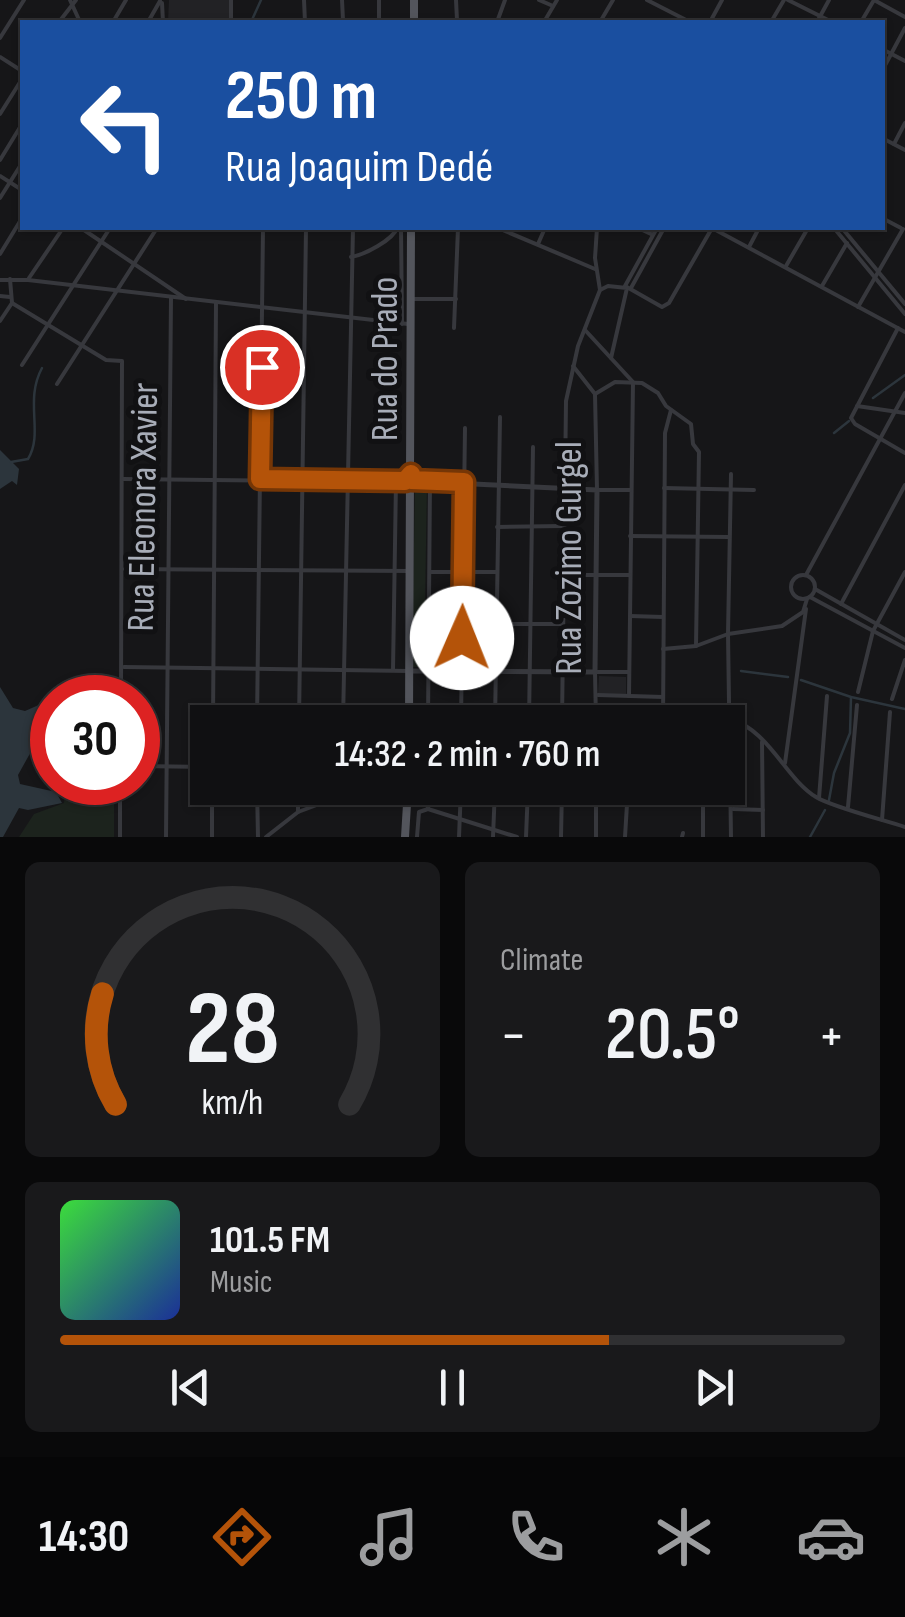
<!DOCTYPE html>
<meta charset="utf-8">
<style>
body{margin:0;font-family:"Sofia Sans Condensed",sans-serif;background:#19191b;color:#f1f3f6;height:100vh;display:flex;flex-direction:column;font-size:38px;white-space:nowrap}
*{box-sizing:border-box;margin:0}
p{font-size:32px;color:#9c9d9f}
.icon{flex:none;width:55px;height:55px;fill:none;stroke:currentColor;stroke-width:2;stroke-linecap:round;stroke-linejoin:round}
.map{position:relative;height:837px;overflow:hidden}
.sheet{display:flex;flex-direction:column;gap:25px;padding:25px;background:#09090a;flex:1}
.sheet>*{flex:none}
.top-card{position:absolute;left:20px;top:20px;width:865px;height:210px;border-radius:0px;box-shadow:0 2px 8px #0004,0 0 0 2px #303032;background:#1a4fa0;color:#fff;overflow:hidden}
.speed{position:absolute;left:30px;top:675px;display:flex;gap:20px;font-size:50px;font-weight:700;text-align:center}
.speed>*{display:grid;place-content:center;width:130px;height:130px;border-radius:50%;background:#101012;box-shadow:0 2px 8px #0004,0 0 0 2px #303032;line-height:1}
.speed .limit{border:15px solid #d22;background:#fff;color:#111}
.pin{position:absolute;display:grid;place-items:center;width:85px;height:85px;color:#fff;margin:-42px;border:5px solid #fff;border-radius:50%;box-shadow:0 2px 10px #0007}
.me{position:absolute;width:110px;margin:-55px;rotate:1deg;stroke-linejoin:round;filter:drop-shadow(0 0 8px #0008)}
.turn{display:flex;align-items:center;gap:35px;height:210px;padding:0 40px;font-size:45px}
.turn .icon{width:130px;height:130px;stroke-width:2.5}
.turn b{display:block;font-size:70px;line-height:85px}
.big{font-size:75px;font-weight:600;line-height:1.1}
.sheet .card{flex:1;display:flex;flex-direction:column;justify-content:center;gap:15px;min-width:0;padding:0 35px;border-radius:15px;background:#19191b}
.sheet .dial{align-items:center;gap:0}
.dial svg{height:260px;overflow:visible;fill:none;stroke:#303032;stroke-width:7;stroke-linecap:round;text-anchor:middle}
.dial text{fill:#f1f3f6;stroke:none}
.song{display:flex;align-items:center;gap:30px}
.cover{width:120px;height:120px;border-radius:15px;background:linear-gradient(135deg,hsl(120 70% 55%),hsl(230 70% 35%))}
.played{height:10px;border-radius:5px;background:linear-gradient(90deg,#b45309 70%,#303032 70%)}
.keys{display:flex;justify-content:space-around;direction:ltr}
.heat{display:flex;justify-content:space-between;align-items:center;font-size:55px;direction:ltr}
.sheet .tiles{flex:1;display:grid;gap:25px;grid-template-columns:1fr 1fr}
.card:last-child{grid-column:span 2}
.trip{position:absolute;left:190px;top:705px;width:555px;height:100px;border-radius:0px;background:#101012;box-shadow:0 2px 8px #0004,0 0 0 2px #303032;font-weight:600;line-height:100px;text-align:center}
.tabs{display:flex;height:160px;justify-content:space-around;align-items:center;background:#060607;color:#9c9d9f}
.tabs .icon{width:70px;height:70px}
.tabs .active{color:#b45309}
.tabs b{font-size:45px;color:#f1f3f6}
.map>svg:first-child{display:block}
.built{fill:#222225}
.green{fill:#1c231d}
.water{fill:#2c353c}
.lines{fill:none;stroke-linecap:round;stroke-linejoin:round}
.stream{stroke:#2c353c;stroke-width:2.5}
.minor{stroke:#37383d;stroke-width:4}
.tertiary{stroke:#37383d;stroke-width:5}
.primary{stroke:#53555c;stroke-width:8}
.route-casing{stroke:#753606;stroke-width:25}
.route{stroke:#b45309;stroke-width:18}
.labels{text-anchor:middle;stroke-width:10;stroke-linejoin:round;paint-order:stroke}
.street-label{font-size:38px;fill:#a8adb8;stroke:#111113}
</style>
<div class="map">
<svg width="905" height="837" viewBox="0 0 905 837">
<rect width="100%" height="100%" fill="#161618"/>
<g class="built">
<polygon points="169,0 229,0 229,22 168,22"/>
<polygon points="599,676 626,677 626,694 598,694"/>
</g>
<g class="green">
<polygon points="415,483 427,484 424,667 412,667"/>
<polygon points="66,783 114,783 114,837 19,837 34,814 64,803"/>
</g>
<g class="water">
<polygon points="0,450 19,469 17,485 12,481 0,489"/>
<polygon points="0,687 13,708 25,711 41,704 39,716 30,733 33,748 18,775 20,784 56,792 62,803 28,810 19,808 3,837 0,837"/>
</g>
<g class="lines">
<g class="stream">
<polyline points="251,22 261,0"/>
<polyline points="873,398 905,375"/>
<polyline points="834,433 849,421"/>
<path d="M11,462L28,459C44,433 24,401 42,368"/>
<polyline points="741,671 788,677"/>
<polyline points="801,680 851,697 905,709"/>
<polyline points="829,800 834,773 850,733 851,697"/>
<polyline points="810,837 825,810"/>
</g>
<g class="minor">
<polyline points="70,0 80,22"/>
<polyline points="231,0 231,22"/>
<polyline points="304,0 305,22"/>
<polyline points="342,0 343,20"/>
<polyline points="379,0 379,20"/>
<polyline points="456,0 457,20"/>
<polyline points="539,0 553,6"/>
<polyline points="647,0 690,22"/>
<polyline points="788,0 832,22"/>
<polyline points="874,0 905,17"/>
<polyline points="162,3 163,22"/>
<polyline points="343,21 458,22"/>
<polyline points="59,22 76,0"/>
<polyline points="113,22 126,0"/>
<polyline points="148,22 160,1"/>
<polyline points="497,22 505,0"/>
<polyline points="544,22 557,0"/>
<polyline points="600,22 613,0"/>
<polyline points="710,22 722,0"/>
<polyline points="771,22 784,0"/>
<polyline points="817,22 829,0"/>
<polyline points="861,22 874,0"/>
<polyline points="0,38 24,0"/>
<polyline points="882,49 905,61"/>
<polyline points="0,57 22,71"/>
<polyline points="882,71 905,28"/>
<polyline points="0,114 22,79"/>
<polyline points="882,138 905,150"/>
<polyline points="894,144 905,123"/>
<polyline points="0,160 22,124"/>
<polyline points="0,176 22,190"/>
<polyline points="0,198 22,163"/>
<polyline points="882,218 901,228"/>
<polyline points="81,228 186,299"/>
<polyline points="401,228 402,324"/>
<polyline points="498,228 595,269"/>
<polyline points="638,228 651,234"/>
<polyline points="657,228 625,286 662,307 669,303 712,228"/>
<polyline points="712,228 905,332"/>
<polyline points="834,228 905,314"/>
<polyline points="842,228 905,304"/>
<polyline points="538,244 545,228"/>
<polyline points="749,247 759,228"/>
<polyline points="0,254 22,218"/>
<path d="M351,257C364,255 393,240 397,228"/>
<polyline points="786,266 808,228"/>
<polyline points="29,278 63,228"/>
<polyline points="0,280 28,280 408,324"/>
<polyline points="822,286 847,243"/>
<polyline points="631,288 664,228"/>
<polyline points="600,290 608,286 627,288 611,358"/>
<polyline points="0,296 10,297"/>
<polyline points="411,299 456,299"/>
<polyline points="12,303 106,360 122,361 121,698"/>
<polyline points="858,307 903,229"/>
<polyline points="0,321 12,303 10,279"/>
<polyline points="454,328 458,228"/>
<polyline points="898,328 851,418 855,424 905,453"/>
<polyline points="585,330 633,382 629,696"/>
<polyline points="22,365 110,228"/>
<polyline points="573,366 595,394"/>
<polyline points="57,384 157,228"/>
<polyline points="595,394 615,382 642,383 658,393 666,406 691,424 693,444 699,452 696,646"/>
<polyline points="595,394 597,490 630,490"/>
<polyline points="857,406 905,413"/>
<polyline points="731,474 728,634 731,837"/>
<polyline points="123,479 408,482"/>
<polyline points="664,488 754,490"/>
<polyline points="497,527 563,526"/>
<polyline points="630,536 729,537"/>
<polyline points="125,569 411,571"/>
<polyline points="431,572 496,572"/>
<circle cx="803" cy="587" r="12"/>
<polyline points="565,575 630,575"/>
<polyline points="806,575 905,393"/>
<polyline points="815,589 905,640"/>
<polyline points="810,597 905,648"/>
<polyline points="841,604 905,485"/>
<polyline points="630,616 663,617"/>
<polyline points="498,624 563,624"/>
<polyline points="663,649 696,646 728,634 782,626 803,612 807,599"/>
<polyline points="124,667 409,671"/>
<polyline points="393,670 396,481"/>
<polyline points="858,692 873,631 905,572"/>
<polyline points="598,695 663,697"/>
<polyline points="892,699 905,660"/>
<polyline points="628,718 628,722"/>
<path d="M730,719C769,730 785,778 816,797C832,807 884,820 905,827"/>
<polyline points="213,722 216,303"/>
<polyline points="257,722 263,228"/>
<polyline points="299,722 306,228"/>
<polyline points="343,722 353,228"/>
<polyline points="428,722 430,480"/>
<polyline points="461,722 465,428"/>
<polyline points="495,722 500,417"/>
<polyline points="529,722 533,447"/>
<polyline points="562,722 566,401 578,346 600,290 595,258 597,228"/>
<polyline points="596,722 595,672 629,672"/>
<polyline points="663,722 665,433 671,410"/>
<polyline points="704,722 704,719"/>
<polyline points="762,742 763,837"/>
<polyline points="785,763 806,609"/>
<polyline points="138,766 208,767"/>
<polyline points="212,788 212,837"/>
<polyline points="257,788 258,837"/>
<polyline points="819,798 827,696"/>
<polyline points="659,804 660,788"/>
<polyline points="848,807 857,705"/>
<polyline points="428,808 428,788"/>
<polyline points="733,809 763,810"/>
<polyline points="298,812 298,788"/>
<polyline points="882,820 890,712"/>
<polyline points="120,837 120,782"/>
<polyline points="166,837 171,298"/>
<polyline points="266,837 298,812 362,788"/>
<polyline points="417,837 419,812 428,809 517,837"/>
<polyline points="459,837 461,788"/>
<polyline points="493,837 495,788"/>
<polyline points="526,837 528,788"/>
<polyline points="561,837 562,788"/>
<polyline points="596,837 596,788"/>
<polyline points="625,837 628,788"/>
<polyline points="682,837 683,833"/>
<polyline points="703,837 703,788"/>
</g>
<polyline class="tertiary" points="409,671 595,672 597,490 411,481"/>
<g class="primary">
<polyline points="414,22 414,0"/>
<polyline points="409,722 411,228"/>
<polyline points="405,837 408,788"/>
</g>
</g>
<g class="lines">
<g class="route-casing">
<polyline id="route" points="262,367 260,479 405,481 411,474 411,480 464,482 462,638"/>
</g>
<use href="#route" class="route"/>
</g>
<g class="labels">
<g class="street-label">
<text transform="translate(384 359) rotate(-90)" y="13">Rua do Prado</text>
<text transform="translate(142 507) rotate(-89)" y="13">Rua Eleonora Xavier</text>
<text transform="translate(568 558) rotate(-90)" y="13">Rua Zozimo Gurgel</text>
</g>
</g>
</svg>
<div class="speed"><div class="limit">30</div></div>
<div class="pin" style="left:262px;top:367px;background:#d93025"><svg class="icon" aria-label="arrive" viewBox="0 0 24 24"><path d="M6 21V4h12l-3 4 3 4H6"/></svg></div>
<svg class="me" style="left:462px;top:638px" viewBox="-20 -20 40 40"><circle r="19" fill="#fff"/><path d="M0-13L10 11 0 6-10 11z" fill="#b45309"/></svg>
<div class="trip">14:32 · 2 min · 760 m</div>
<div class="top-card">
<div class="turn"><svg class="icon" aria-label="left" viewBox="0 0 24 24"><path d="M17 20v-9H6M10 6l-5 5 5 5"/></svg><div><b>250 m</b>Rua Joaquim Dedé</div></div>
</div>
</div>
<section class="sheet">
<div class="tiles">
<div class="card dial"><svg viewBox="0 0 100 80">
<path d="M14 69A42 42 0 1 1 86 69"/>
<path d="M14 69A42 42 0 0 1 10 35" stroke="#b45309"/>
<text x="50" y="56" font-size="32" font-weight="700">28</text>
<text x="50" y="72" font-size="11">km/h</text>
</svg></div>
<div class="card"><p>Climate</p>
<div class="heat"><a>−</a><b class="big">20.5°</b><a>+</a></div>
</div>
<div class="card">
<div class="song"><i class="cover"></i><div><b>101.5 FM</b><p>Music</p></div></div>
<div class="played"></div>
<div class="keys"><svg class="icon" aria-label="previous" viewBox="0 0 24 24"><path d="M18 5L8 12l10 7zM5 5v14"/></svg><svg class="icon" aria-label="pause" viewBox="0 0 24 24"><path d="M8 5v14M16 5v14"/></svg><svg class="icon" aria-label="next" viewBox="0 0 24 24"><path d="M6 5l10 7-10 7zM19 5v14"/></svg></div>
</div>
</div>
</section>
<nav class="tabs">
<b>14:30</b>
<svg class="icon active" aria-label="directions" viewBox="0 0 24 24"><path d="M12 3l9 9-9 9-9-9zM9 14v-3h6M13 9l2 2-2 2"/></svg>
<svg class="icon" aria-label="music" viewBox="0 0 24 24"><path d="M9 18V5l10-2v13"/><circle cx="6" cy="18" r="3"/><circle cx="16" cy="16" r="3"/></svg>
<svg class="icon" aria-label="phone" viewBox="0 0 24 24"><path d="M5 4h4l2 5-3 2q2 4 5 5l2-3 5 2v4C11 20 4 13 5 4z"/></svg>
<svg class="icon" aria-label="climate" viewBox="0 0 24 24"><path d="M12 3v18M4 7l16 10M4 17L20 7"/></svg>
<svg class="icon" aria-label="car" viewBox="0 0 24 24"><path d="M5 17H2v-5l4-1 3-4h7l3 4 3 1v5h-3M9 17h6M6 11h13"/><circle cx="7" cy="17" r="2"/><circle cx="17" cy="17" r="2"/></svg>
</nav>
